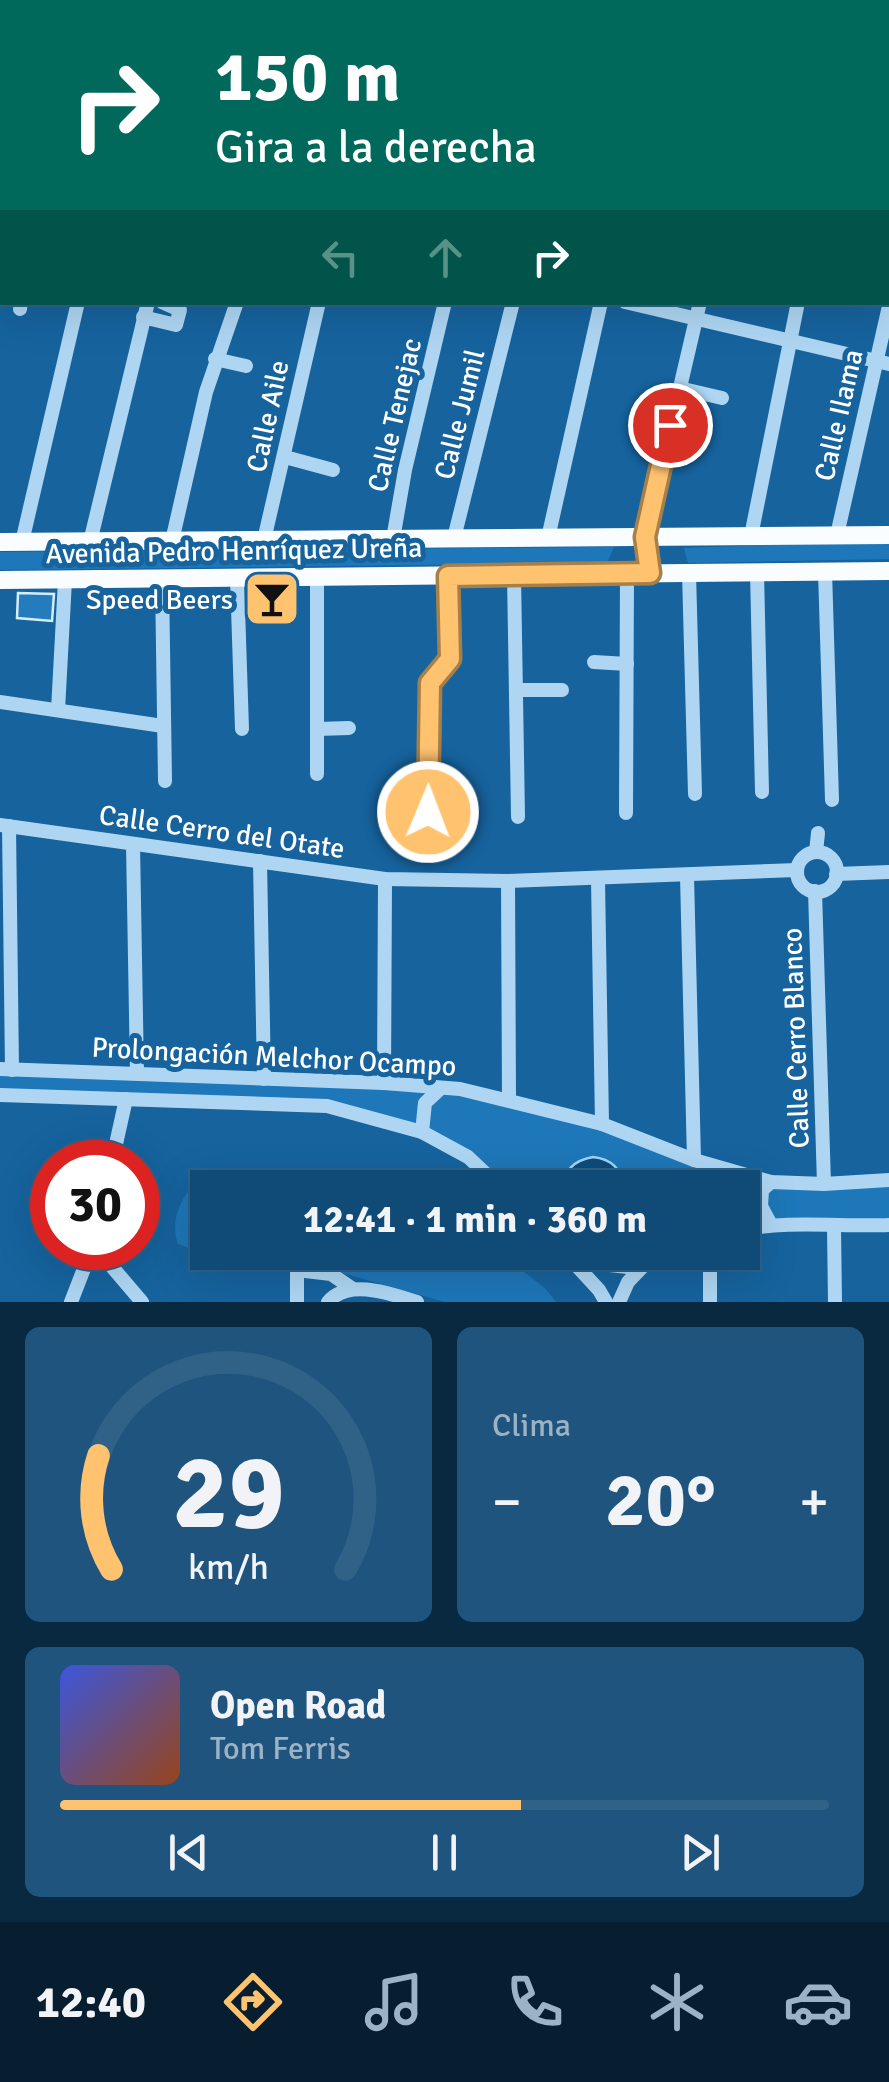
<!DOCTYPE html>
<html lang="es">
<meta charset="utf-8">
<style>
body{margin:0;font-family:Signika,sans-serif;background:#1e547e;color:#f1f3f6;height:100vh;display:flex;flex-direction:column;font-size:38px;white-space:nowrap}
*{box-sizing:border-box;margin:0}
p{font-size:32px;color:#9cb3c5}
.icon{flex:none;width:55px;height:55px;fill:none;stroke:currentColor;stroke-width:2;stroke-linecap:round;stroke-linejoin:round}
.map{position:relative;height:1302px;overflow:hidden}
.details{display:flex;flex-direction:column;gap:25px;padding:25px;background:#092941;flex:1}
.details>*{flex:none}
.top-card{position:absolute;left:0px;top:0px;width:890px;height:305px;box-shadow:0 10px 40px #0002,0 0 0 2px #306288;background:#00695c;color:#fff;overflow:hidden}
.speed{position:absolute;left:30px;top:1140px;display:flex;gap:20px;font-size:50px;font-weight:700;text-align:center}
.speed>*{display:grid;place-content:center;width:130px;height:130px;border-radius:50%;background:#104a76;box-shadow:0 10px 40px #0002,0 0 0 2px #306288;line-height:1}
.speed .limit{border:15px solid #d22;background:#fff;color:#111}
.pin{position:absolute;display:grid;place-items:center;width:85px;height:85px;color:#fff;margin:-42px;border:5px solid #fff;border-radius:50%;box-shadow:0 2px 10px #0007}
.me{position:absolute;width:110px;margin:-55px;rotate:1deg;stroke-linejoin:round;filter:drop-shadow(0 0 8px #0008)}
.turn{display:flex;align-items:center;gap:35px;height:210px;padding:0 50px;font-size:45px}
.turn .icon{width:130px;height:130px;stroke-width:2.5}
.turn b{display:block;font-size:70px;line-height:85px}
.lanes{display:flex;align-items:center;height:95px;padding:0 50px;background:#0003;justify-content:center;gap:50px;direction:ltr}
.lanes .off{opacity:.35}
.big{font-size:75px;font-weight:700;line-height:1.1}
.details .tile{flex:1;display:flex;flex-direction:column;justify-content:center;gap:15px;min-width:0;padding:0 35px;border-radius:15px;background:#1e547e}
.details .dial{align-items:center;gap:0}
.dial svg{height:260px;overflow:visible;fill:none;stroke:#306288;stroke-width:7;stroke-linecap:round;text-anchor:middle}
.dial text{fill:#f1f3f6;stroke:none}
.song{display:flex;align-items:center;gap:30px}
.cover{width:120px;height:120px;border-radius:15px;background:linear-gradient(135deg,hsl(230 70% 55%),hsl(20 70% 35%))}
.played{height:10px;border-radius:5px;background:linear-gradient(90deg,#ffc370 60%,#306288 60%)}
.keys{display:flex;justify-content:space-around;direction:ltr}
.heat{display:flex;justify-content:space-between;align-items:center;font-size:55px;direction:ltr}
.details .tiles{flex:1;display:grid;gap:25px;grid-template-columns:1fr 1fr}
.tile:last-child{grid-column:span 2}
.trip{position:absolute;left:190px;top:1170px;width:570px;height:100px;border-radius:0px;background:#104a76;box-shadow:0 10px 40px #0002,0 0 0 2px #306288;font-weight:700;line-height:100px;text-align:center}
.tab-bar{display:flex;height:160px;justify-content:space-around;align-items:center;background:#061e2f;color:#9cb3c5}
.tab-bar .icon{width:70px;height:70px}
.tab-bar .selected{color:#ffc370}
.tab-bar b{font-size:45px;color:#f1f3f6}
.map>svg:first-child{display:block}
.green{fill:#1e77b8}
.water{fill:#0e4b7b;stroke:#a0d3f6;stroke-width:2.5}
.building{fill:#247cbd;stroke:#d6edfd;stroke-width:2.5}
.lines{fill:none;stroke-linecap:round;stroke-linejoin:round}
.minor{stroke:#aed6f3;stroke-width:14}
.major{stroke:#fafdff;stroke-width:18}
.route-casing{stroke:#a67f49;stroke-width:25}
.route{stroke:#ffc370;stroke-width:18}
.labels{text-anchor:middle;stroke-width:10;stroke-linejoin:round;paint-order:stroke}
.street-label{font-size:28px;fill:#fff;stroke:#16639e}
.poi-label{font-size:28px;fill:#fff;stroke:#16639e;text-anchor:end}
</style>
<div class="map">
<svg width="889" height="1302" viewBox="0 0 889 1302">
<rect width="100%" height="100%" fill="#16639e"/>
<g class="green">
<polygon points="889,541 889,559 688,563 684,548"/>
<polygon points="614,547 607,563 0,570 0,552"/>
<polygon points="0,1072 387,1086 454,1094 601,1128 770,1185 889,1182 889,1224 743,1225 742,1188 512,1187 471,1152 326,1102 0,1094"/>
<path d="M216,1168L260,1181L268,1187L208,1188L207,1240L192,1249L178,1244C167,1215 189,1181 216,1168Z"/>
<polygon points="282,1253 499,1253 545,1288 556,1302 445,1302 293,1259"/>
</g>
<path class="water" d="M593,1157C611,1159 622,1169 623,1187H564C564,1169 576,1160 593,1157Z"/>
<polygon class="building" points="18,593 54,594 52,621 17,618"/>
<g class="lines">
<g class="minor">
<polyline points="27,2 27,0"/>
<polyline points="152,2 152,0"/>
<polyline points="255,2 256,0"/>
<polyline points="293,2 293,0"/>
<polyline points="393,2 394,0"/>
<polyline points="497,2 498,0"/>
<polyline points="586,2 587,0"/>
<polyline points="676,2 677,0"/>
<polyline points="775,2 775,0"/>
<polyline points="871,2 871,0"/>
<polyline points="0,119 2,108"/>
<polyline points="0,148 2,148"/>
<polyline points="0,280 2,280"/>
<polyline points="625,302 889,364"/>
<polyline points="20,309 21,302"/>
<polyline points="143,317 176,325 180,310 162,302"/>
<polyline points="215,359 246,366"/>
<polyline points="679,388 722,398"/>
<polyline points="285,457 333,470"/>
<polyline points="837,535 889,306"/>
<polyline points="751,536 798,302"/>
<polyline points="454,538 513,302"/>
<polyline points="548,538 601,302"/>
<polyline points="393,539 405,470 445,302"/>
<polyline points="264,540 319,302"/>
<polyline points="172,541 206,392 237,302"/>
<polyline points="22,542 78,302"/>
<polyline points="90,542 148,302"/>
<polyline points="825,571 832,800"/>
<polyline points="757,572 762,792"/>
<polyline points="650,573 645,537 700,302"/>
<polyline points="689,573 695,794"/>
<polyline points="514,575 518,817"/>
<polyline points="317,577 317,774"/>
<polyline points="237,578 242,729"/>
<polyline points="162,579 165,781"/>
<polyline points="594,662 627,664"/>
<polyline points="516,690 562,690"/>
<polyline points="0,702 163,726"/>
<polyline points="58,710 65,580"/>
<polyline points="317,729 349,728"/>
<polyline points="428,811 430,683 450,659 448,575"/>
<polyline points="626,813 627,574"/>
<polyline points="0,825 385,879 508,881 797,870"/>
<polyline points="9,826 12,1070"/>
<polyline points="133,844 137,1073"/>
<polyline points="816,852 818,833"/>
<circle cx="817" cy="872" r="20"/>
<polyline points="260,861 264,1079"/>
<polyline points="836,874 889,872"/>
<polyline points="687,876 694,1160"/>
<polyline points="598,879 602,1124"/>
<polyline points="508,881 509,1100"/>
<polyline points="815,891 824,1184"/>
<polyline points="0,1069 384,1083 460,1089 602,1124 694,1160 771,1182 824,1184 889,1180"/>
<polyline points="384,1083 385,879"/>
<polyline points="0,1095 327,1106 422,1132 468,1157 501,1188"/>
<polyline points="422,1132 425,1103 440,1089"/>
<polyline points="112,1162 126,1099"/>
<polyline points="770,1223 761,1206 762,1190 771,1182"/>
<polyline points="834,1227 835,1302"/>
<path d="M742,1230C785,1220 843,1227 889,1225"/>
<polyline points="96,1248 142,1302"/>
<polyline points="564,1252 599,1290 606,1302"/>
<polyline points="710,1252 710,1302"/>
<polyline points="572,1261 628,1267 668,1252"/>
<polyline points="71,1302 92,1248"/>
<polyline points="297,1302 297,1270 331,1274 353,1289"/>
<path d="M328,1302C349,1278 391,1294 417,1302"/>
<polyline points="619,1302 628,1282 647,1262"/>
</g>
<g class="major">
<polyline points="0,542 889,535"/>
<polyline points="0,580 889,571"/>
</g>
</g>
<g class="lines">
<g class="route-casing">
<polyline id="route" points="428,812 430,683 450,659 448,576 650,573 645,537 670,425"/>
</g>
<use href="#route" class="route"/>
</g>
<defs>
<g id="bar-square" transform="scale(2.875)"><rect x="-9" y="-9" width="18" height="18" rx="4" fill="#ffc370" stroke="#16639e"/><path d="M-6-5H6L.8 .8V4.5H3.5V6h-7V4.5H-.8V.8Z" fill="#111"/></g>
</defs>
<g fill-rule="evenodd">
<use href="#bar-square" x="272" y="599"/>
</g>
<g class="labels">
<g class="street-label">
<text transform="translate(459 414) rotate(-76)" y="10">Calle Jumil</text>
<text transform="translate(394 415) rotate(-77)" y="10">Calle Tenejac</text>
<text transform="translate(838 415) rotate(-77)" y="10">Calle Ilama</text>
<text transform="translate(267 416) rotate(-78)" y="10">Calle Aile</text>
<text transform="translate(234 550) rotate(-1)" y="10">Avenida Pedro Henríquez Ureña</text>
<text transform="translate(222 831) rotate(8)" y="10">Calle Cerro del Otate</text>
<text transform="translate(795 1038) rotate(-92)" y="10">Calle Cerro Blanco</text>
<text transform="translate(274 1056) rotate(3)" y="10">Prolongación Melchor Ocampo</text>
</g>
<g class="poi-label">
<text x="233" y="609">Speed Beers</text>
</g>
</g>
</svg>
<div class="speed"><div class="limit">30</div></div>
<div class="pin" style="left:670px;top:425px;background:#d93025"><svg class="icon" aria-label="arrive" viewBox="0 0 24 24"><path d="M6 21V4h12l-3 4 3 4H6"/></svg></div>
<svg class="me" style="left:428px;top:812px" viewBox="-20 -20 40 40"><circle r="17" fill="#ffc370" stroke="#fff" stroke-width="3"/><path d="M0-11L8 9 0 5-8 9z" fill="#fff"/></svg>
<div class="trip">12:41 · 1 min · 360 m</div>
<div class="top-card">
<div class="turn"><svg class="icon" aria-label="right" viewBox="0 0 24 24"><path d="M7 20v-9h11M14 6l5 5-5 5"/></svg><div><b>150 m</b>Gira a la derecha</div></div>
<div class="lanes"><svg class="icon off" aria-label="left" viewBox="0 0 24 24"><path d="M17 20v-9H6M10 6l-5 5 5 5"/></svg><svg class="icon off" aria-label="ahead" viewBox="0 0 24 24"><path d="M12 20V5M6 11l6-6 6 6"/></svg><svg class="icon" aria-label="right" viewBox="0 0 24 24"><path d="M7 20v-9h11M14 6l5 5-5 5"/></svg></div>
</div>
</div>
<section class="details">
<div class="tiles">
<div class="tile dial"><svg viewBox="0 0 100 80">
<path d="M14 69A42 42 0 1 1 86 69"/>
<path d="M14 69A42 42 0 0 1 10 34" stroke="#ffc370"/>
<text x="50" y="56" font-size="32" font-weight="700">29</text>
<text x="50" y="72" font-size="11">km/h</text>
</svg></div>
<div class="tile"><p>Clima</p>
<div class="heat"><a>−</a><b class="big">20°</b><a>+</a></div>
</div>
<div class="tile">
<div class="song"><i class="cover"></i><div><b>Open Road</b><p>Tom Ferris</p></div></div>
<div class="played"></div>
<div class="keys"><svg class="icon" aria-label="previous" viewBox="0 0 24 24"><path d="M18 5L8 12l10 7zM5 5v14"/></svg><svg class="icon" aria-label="pause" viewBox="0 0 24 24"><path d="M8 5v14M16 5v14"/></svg><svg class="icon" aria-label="next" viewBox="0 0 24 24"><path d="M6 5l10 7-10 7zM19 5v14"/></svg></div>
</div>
</div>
</section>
<nav class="tab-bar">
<b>12:40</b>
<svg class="icon selected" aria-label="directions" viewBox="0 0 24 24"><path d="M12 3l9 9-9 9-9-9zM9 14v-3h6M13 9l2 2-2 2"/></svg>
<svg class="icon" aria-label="music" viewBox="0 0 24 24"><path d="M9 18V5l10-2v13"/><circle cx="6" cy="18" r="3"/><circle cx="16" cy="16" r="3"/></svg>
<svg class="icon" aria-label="phone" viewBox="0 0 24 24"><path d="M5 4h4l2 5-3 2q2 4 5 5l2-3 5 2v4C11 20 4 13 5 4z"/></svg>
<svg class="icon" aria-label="climate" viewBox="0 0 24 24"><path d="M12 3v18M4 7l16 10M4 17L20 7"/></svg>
<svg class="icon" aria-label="car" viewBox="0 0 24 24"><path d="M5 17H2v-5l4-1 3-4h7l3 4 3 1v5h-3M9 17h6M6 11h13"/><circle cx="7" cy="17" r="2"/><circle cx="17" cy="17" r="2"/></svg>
</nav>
